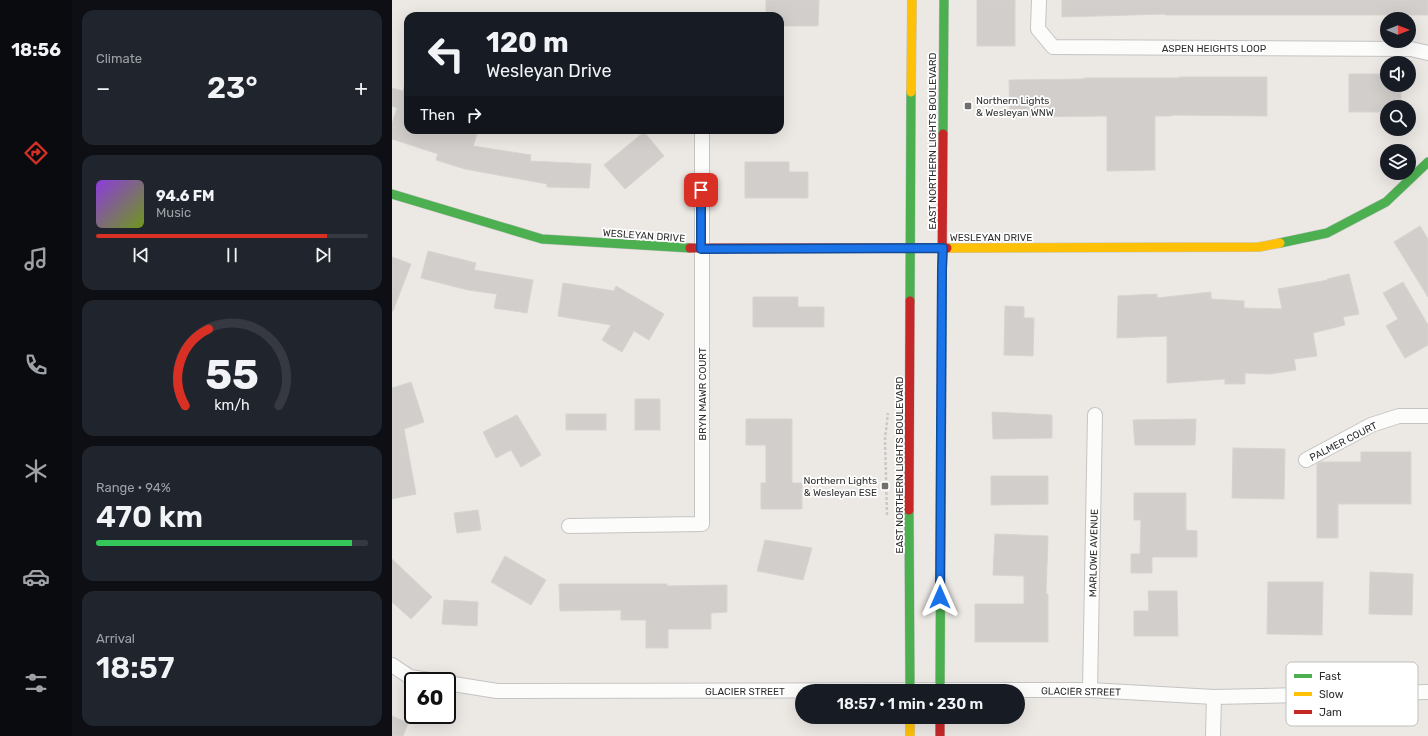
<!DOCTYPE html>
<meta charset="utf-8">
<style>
body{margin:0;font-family:Rubik,sans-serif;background:#20242c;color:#f1f3f6;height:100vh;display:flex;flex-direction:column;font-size:15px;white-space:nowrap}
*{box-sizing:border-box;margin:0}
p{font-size:13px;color:#9ea1a6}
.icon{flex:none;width:22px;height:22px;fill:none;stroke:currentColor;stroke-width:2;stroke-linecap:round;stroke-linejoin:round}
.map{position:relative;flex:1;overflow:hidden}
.details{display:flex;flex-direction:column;gap:10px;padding:10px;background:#0d0f14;width:320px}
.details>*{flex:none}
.top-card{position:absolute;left:12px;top:12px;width:380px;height:122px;border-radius:12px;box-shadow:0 4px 16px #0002;background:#171b24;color:#f1f3f6;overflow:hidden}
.needle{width:26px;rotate:90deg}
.fabs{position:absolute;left:988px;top:12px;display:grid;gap:8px}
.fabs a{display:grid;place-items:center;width:36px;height:36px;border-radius:50%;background:#171b24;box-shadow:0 4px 16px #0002;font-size:20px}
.speed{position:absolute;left:12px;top:672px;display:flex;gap:8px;font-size:20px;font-weight:700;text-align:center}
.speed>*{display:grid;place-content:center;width:52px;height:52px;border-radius:50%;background:#171b24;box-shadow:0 4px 16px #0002;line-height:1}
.speed .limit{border:2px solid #111;border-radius:6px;background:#fff;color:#111}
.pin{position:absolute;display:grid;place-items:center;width:34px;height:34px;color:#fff;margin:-17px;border-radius:8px;box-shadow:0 2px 6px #0006}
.me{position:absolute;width:44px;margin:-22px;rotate:0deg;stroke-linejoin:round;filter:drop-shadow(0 0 3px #0008)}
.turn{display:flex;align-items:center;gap:14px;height:84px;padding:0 16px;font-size:18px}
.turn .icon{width:52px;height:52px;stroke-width:2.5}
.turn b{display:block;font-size:28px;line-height:34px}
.then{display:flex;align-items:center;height:38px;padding:0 16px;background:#0003;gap:8px;font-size:15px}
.big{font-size:30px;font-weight:600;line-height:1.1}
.details .card{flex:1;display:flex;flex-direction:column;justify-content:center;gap:6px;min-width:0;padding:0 14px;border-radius:12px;background:#20242c}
.details .dial{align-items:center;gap:0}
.dial svg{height:104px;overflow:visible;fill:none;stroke:#363941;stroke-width:7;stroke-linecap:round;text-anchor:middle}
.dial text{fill:#f1f3f6;stroke:none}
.song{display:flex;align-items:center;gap:12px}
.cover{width:48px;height:48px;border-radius:6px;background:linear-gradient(135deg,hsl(270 70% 55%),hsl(80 70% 35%))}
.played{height:4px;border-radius:2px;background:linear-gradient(90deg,#d93025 85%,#363941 85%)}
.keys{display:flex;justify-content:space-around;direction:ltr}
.heat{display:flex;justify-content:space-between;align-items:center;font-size:22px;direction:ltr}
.charge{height:6px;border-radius:3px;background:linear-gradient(90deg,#34c759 94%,#363941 0)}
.trip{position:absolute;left:403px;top:684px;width:230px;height:40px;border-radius:20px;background:#171b24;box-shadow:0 4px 16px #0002;font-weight:600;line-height:40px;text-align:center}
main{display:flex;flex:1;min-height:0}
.tab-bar{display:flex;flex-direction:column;width:72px;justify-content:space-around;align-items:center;background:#090b0e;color:#9ea1a6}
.tab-bar .icon{width:28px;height:28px}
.tab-bar .on{color:#d93025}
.tab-bar b{font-size:18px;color:#f1f3f6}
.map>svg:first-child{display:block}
.building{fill:#d1cecb;stroke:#d7d4d0}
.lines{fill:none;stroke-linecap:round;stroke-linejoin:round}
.street-casing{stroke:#c5c4c5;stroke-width:16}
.fast-casing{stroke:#c5c4c5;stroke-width:10}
.slow-casing{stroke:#c5c4c5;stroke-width:10}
.jam-casing{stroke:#c5c4c5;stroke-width:10}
.path{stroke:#c9c9c8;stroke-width:2.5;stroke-dasharray:3 2;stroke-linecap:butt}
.street{stroke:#fcfcfb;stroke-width:14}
.fast{stroke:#4caf50;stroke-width:9}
.slow{stroke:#ffc107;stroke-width:9}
.jam{stroke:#c62828;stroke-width:9}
.route-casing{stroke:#114b97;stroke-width:10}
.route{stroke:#1a73e8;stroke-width:7}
.poi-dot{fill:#706f6e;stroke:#fff;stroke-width:1.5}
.labels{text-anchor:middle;stroke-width:3.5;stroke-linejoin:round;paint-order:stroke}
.street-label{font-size:10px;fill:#2e2e2e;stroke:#fff}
.poi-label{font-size:10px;fill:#2e2e2e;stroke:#fff;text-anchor:start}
.key{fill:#fff;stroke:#c0c0c0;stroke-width:1}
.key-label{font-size:11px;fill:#2e2e2e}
</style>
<main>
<nav class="tab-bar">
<b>18:56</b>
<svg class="icon on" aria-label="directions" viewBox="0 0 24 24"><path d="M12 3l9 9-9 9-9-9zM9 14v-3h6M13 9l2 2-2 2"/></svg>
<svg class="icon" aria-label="music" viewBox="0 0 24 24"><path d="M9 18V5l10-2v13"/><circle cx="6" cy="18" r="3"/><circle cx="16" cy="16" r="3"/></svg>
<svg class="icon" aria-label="phone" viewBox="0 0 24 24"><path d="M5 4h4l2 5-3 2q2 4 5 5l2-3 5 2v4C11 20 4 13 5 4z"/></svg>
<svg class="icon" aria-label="climate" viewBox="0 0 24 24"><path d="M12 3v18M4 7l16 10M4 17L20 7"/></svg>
<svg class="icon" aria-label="car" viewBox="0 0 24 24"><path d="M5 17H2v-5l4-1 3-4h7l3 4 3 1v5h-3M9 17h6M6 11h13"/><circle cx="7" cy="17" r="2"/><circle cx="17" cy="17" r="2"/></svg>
<svg class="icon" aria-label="filters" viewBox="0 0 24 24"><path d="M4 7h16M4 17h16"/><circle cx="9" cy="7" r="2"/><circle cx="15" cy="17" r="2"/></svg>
</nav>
<section class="details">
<div class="card"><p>Climate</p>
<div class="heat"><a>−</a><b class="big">23°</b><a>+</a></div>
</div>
<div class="card">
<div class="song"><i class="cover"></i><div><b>94.6 FM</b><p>Music</p></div></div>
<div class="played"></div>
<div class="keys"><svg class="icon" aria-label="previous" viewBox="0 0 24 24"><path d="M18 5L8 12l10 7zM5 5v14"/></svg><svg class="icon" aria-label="pause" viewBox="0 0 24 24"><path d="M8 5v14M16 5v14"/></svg><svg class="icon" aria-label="next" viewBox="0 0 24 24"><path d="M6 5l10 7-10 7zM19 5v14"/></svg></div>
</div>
<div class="card dial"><svg viewBox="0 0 100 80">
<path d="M14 69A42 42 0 1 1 86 69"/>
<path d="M14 69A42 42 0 0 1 32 10" stroke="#d93025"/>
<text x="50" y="56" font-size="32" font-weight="700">55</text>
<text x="50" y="72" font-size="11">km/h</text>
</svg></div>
<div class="card"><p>Range · 94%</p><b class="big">470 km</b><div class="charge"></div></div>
<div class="card"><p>Arrival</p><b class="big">18:57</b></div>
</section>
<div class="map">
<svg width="1036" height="736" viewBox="0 0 1036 736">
<rect width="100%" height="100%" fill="#ece8e4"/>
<g class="building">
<polygon points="374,0 427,0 426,26 388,26 388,16 374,16"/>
<rect x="585" y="0" width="38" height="46"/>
<polygon points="670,0 1036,0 1036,15 773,15 773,14 670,17"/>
<polygon points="957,74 995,74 995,85 1009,85 1009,107 995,107 995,112 957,112"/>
<polygon points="787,77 875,77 875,116 780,115 780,116 763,116 763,170 715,171 715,116 618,117 617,80 692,79 692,78 787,78"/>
<polygon points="13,84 16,85 16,130 73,130 85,134 81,146 139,155 138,161 199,164 197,188 155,187 155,184 73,169 44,160 46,154 0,139 0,124 5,108 0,106 0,88 11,91"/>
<polygon points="252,132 272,156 233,189 212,165"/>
<polygon points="353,162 397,162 397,172 416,172 416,198 353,198"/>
<polygon points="1028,226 1036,239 1036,297 1002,242"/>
<polygon points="36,251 84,263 82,270 141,280 135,313 102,308 105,294 76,290 29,278"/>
<polygon points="0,257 19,264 1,311 0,311"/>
<polygon points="957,274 967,314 951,317 953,325 921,333 925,356 902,359 904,370 878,374 853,373 853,384 833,384 833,379 775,383 775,336 725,338 726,296 765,294 765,298 819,292 819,299 852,301 852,308 890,309 886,289 936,280 935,279"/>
<polygon points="1011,282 1036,325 1036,345 1013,358 994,326 1006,319 991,293"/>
<polygon points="171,283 222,291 224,286 272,314 257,340 242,331 230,352 210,340 219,325 166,316"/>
<polygon points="361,297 406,297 406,307 432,307 432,327 361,327"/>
<polygon points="613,306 632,307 632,318 642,318 641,356 612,355"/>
<polygon points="19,382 32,422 12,429 24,494 0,499 0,388"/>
<rect x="243" y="399" width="25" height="31"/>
<polygon points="600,412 660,415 660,438 601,439"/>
<rect x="174" y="414" width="40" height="16"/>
<polygon points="125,415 149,455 129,467 119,450 104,458 91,432"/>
<polygon points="354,419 400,419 400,483 410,483 410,509 369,509 369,483 374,483 374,445 354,445"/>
<polygon points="804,419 803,445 743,445 741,420"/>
<polygon points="841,448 893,449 892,499 840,498"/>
<polygon points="969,452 1019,452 1019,504 946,504 946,538 925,538 925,464 928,462 969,462"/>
<polygon points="599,476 656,476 656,504 599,505"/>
<polygon points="742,493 794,493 794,530 805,531 805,557 760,557 760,573 739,573 739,554 748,554 749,520 742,520"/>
<polygon points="86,510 89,530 65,533 62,513"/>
<polygon points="603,534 656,536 654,594 656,594 656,642 583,642 583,604 632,604 632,576 601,575"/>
<polygon points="373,540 420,548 411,580 365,571"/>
<polygon points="113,556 154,580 139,605 99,582"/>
<polygon points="0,559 40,597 19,619 0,602"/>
<polygon points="978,572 1021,574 1020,615 977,614"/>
<polygon points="876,582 931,582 930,635 875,634"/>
<polygon points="167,584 275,584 275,586 335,585 335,612 319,613 319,629 276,629 276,648 254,648 254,620 229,620 229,610 168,611"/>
<polygon points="756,591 785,591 786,636 742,636 742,611 757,611"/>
<polygon points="52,600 86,602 85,626 50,624"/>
<polygon points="0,716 16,723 11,736 0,736"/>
</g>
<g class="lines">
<g class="street-casing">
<g id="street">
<polyline points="647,0 646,29 661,47 1019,49 1036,53"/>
<polyline points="914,460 979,425 1007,416 1036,416"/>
<polyline points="177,526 310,524 310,130"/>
<polyline points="0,665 18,677 43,681"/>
<polyline points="55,683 105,691 698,690 822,697 1036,692"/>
<polyline points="698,690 703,415"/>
<polyline points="821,736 822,697"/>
</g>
</g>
<g class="fast-casing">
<g id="fast">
<polyline points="551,134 552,0"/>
<polyline points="0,194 150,239 298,248"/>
<polyline points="888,243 935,233 994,202 1036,162"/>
<polyline points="518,301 519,92"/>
<polyline points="517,510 518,691"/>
<polyline points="548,691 550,272"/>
</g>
</g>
<g class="slow-casing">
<g id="slow">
<polyline points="519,92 520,0"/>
<polyline points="555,248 867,247 888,243"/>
<polyline points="518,717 518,736"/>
</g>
</g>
<g class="jam-casing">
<g id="jam">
<polyline points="298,248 555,248"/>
<polyline points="550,272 551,134"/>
<polyline points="517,510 518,301"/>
<polyline points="548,717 548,736"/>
</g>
</g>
<polyline class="path" points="495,515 493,439 496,413"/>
<use href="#street" class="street"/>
<use href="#fast" class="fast"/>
<use href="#slow" class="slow"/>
<use href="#jam" class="jam"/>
</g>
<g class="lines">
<g class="route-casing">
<polyline id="route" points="309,190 309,249 551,248 550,269 548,597"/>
</g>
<use href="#route" class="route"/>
</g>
<g class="poi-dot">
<rect x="572" y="102" width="8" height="8" rx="2"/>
<rect x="489" y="482" width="8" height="8" rx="2"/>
</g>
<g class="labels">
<g class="street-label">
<text x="822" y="52">ASPEN HEIGHTS LOOP</text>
<text transform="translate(540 141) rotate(-90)" y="4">EAST NORTHERN LIGHTS BOULEVARD</text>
<text transform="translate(252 235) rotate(4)" y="4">WESLEYAN DRIVE</text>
<text x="599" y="241">WESLEYAN DRIVE</text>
<text transform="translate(310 394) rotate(-90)" y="4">BRYN MAWR COURT</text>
<text transform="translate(951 441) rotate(-27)" y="4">PALMER COURT</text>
<text transform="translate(507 465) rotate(-90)" y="4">EAST NORTHERN LIGHTS BOULEVARD</text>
<text transform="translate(701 553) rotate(-89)" y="4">MARLOWE AVENUE</text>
<text x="353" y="695">GLACIER STREET</text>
<text transform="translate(689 691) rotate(1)" y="4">GLACIER STREET</text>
</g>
<g class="poi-label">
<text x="584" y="104">Northern Lights<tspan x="584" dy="12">&amp; Wesleyan WNW</tspan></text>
<text x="485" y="484" text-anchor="end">Northern Lights<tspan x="485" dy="12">&amp; Wesleyan ESE</tspan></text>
</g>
</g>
<rect x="894" y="662" width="132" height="64" rx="6" class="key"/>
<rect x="902" y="674" width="18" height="4" fill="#4caf50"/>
<rect x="902" y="692" width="18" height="4" fill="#ffc107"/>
<rect x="902" y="710" width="18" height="4" fill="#c62828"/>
<g class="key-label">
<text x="927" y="680">Fast</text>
<text x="927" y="698">Slow</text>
<text x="927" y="716">Jam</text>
</g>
</svg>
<div class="fabs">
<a><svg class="needle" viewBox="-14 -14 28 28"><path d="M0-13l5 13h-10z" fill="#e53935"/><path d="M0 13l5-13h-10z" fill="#9ea1a6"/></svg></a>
<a><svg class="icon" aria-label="sound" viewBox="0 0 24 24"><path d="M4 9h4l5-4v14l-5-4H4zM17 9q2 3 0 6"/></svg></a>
<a><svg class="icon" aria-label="search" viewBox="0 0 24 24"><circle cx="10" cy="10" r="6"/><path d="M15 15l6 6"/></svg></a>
<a><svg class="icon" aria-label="layers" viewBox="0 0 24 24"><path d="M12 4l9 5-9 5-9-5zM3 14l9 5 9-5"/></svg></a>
</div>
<div class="speed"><div class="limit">60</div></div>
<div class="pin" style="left:309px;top:190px;background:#d93025"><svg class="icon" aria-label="arrive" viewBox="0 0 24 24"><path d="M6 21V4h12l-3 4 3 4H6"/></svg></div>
<svg class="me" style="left:548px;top:597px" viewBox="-20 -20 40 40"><path d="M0-17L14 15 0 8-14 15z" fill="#1a73e8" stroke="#fff" stroke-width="4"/></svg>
<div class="trip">18:57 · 1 min · 230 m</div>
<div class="top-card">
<div class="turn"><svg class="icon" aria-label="left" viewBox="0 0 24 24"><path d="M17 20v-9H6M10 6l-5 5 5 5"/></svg><div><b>120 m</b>Wesleyan Drive</div></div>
<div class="then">Then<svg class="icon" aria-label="right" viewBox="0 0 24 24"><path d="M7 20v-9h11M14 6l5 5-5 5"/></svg></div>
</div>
</div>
</main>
